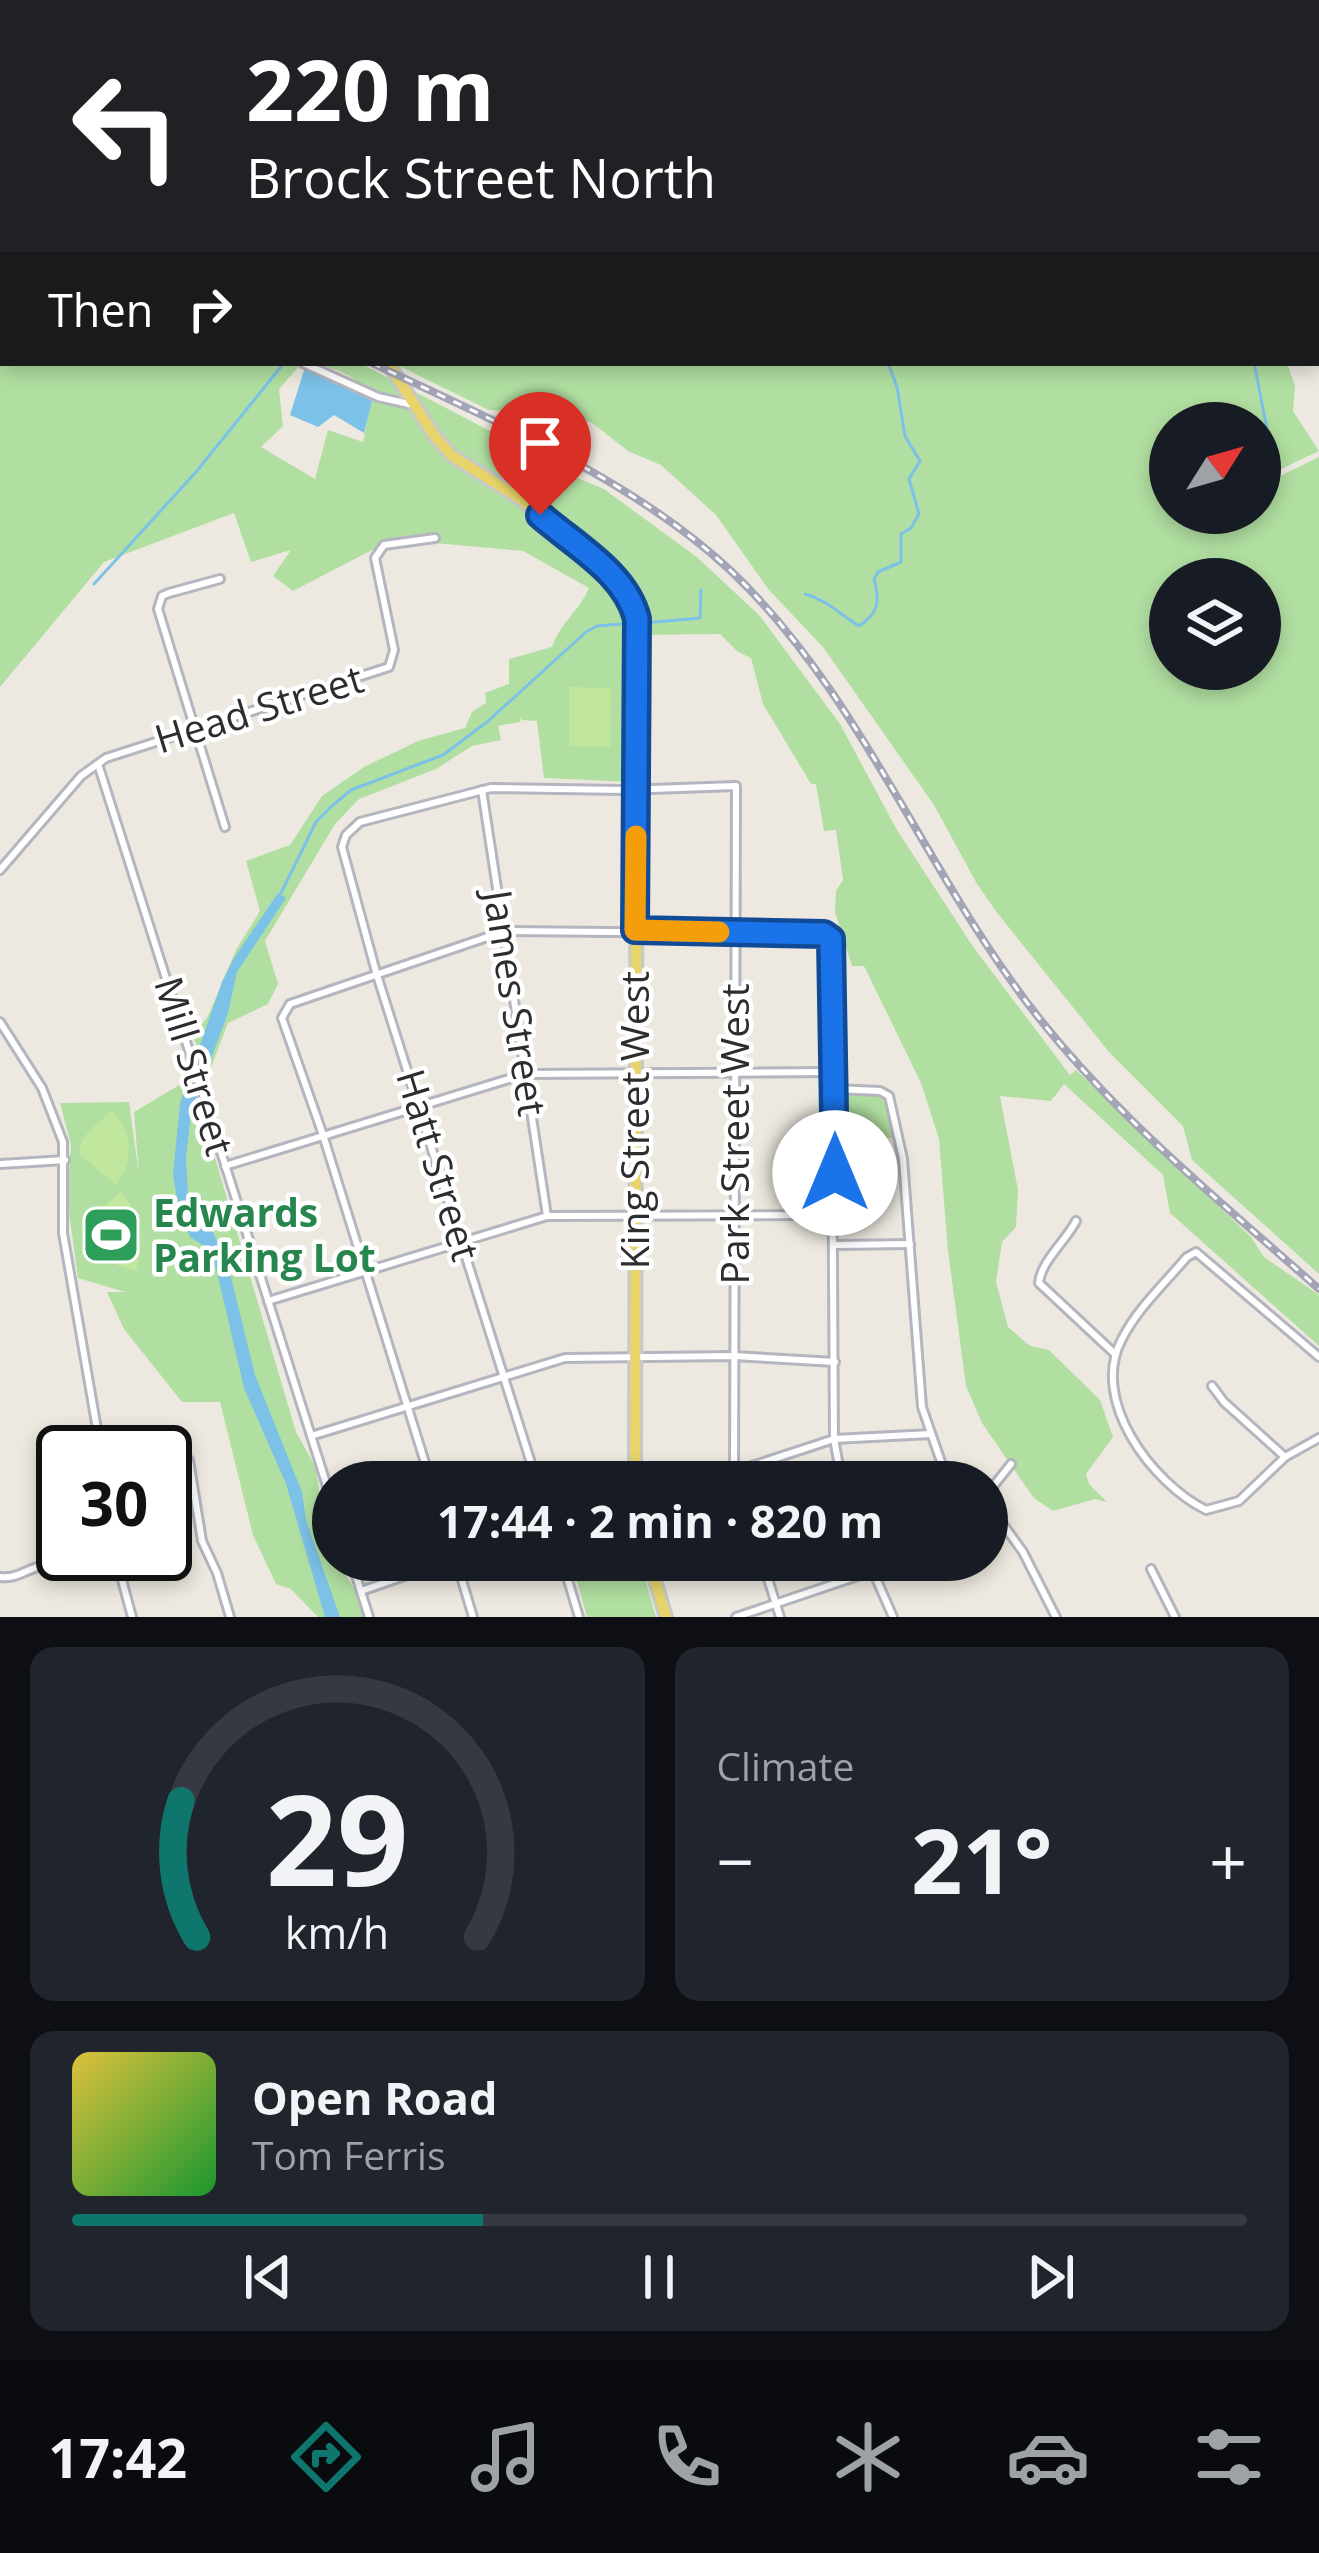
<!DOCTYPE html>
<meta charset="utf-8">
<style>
body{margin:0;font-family:"Open Sans",sans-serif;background:#20242c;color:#f1f3f6;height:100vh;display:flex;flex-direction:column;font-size:45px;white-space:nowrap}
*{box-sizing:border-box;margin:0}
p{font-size:39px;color:#9ea1a6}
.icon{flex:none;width:66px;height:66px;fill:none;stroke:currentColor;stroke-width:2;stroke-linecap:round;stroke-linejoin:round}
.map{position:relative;height:1617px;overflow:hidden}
.panel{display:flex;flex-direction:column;gap:30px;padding:30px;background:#0d0f14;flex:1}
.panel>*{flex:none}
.banner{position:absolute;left:0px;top:0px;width:1320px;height:366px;box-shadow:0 6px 18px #0003;background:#202124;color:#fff;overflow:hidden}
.needle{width:78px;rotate:53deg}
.fabs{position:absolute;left:1149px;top:402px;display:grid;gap:24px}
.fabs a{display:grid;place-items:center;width:132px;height:132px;border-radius:50%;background:#171b24;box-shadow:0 6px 18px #0003;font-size:60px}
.speed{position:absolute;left:36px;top:1425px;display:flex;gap:24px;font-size:60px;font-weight:700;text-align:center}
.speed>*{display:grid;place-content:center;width:156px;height:156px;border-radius:50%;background:#171b24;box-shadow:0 6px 18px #0003;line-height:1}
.speed .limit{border:6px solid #111;border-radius:18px;background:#fff;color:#111}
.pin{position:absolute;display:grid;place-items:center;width:102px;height:102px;color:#fff;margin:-123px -51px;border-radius:50% 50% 50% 0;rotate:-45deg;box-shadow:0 0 12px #0007}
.pin .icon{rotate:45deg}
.me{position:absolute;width:132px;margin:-66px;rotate:0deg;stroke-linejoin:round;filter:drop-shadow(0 0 9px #0008)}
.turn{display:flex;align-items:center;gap:42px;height:252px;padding:0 48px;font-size:54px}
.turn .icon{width:156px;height:156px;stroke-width:2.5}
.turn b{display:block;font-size:84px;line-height:102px}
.then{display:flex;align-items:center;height:114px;padding:0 48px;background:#0003;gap:24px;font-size:45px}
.big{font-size:90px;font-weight:700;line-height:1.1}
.panel .tile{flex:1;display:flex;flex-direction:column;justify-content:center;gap:18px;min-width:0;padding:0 42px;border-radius:24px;background:#20242c}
.panel .dial{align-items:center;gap:0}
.dial svg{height:312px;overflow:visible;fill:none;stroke:#363941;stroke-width:7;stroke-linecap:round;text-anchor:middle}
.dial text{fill:#f1f3f6;stroke:none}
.song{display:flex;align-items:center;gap:36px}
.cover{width:144px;height:144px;border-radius:18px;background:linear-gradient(135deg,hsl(50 70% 55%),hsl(130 70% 35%))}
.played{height:12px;border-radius:6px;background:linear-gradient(90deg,#0f766e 35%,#363941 35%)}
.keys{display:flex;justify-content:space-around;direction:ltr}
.heat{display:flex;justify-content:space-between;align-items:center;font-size:66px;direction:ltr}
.panel .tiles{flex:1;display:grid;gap:30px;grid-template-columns:1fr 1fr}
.tile:last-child{grid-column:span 2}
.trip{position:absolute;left:312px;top:1461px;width:696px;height:120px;border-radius:60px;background:#171b24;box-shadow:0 6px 18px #0003;font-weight:700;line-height:120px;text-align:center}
.tab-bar{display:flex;height:192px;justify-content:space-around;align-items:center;background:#090b0e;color:#9ea1a6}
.tab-bar .icon{width:84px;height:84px}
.tab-bar .selected{color:#0f766e}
.tab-bar b{font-size:54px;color:#f1f3f6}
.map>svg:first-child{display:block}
.green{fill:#b1dfa1;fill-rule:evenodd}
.pitch{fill:#c1e69e}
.water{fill:#7cc1e7}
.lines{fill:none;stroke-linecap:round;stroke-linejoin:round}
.stream{stroke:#7cc1e7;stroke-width:3}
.minor-casing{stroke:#b4b5bf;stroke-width:12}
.tertiary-casing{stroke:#b4b5bf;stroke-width:15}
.primary-casing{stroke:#c8c8c8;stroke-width:16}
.minor{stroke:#fff;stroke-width:6}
.tertiary{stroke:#fff;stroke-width:9}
.primary{stroke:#e7d56b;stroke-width:10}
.rail-casing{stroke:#a3a4b5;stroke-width:8}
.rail{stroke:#fff;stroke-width:3;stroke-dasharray:9;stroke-linecap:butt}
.route-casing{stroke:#114b97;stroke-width:30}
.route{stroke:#1a73e8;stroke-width:21}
.slow{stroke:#f59e0b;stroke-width:21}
.labels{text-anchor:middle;stroke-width:9;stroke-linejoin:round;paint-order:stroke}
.street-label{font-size:39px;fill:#2d2d2d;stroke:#fff}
.leisure-label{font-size:39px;font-weight:bold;fill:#27864d;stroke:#fff;text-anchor:start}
</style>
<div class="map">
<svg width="1319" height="1617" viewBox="0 0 1319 1617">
<rect width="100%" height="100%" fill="#ede9e0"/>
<g class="green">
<polygon points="0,0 173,0 3,3 3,172"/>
<polygon points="387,0 1209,0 390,3"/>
<path d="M0,183L3,363H302L279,389L283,426L261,447L315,479L328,430L363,442L371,401C357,373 336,368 306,363H360L488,430L501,432L558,470L604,489L698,558L760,616L840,724L897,830L974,948L1070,1075L1076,1070L1251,1237L1264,1257L1319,1295V1346L1170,1213L1163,1175L1064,1084L1051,1101L1000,1096L1018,1190L1016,1227L1002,1242L996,1282L1008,1327L1030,1346L1049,1350L1100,1400L1113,1437L1086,1474L1089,1484L1107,1502L1095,1499L1053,1511L1034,1498L1022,1481L982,1423L966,1386L948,1251L939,1139L921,1083L864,966H852L835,912L836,891L843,880L836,830L824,831L816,784H811L763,704L751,658L738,652L720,634L631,635L632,782L544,778L537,721L522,720L521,716L520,722L498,726L501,740L472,746L436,769L359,799L335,824L265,941L278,984L268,1004L228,1023L208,1075L193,1036L208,1016L236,950L260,911L246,861L290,845L322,796L364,767L418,741L465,728L472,712L486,703L485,693L509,684V659L552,647C562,620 577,614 589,588L523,551L423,542L372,550L293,591L273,576L291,550L251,562L234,513L104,562L0,687Z"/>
<path d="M393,363H1287L1295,386L1293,411L1319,451L1260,479V423H1170V513H1224L1209,533L1230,513H1260V486L1319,457V1274L1192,1160L1183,1126L1109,1052L998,914L977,884L934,805L823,647L769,590L716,515L661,465L628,451L592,423L526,400L507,411L489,410ZM1184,575V579H1260V669H1170V579Z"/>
<polygon points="186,1081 213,1151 296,1432 316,1468 326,1544 360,1598 364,1617 318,1617 291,1589 276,1584 253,1535 220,1402 182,1402 124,1329 107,1292 125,1292 78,1278 67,1197 71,1145 60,1103 129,1102 139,1175 134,1112"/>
<polygon points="845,1096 880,1096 887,1103 894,1138 843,1138"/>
<polygon points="606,1560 640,1560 656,1617 587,1617 575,1574 606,1564"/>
</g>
<g class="pitch">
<polygon points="569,687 611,688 610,747 569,746"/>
<path d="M112,1111C135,1134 133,1162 116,1186L79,1153C80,1134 99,1123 112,1111Z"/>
<path d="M121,1191C141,1216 142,1240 137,1271C111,1264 87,1255 81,1228Z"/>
</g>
<g class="water">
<polygon points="305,367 372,401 364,433 334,415 318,427 290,415"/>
<polygon points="278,893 286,898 237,972 228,1013 191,1112 186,1159 188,1194 211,1228 229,1269 255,1375 302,1492 306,1520 340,1617 325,1617 286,1484 244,1388 212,1251 190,1237 176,1193 173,1175 180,1103 222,982 234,958"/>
</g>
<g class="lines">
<g class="stream">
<polyline points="508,0 513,3"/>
<polyline points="657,3 661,0"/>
<polyline points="891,3 891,0"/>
<polyline points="1273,3 1279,0"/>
<polyline points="1254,363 1270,444 1277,457"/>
<polyline points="94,584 196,472 284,363"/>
<path d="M805,594C827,600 841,615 859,626C879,613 880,601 874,579L878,572L901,562V534L911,528L919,514L909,479L920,461L905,436L897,387L888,363"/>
<polyline points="644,623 700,618 701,590"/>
<polyline points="281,893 316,822 332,806 351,790 443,755 487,722 586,632 597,626 634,623"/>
</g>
<g class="minor-casing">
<g id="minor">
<polyline points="0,249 3,250"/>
<polyline points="303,363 378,397 413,405"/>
<polyline points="220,579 169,593 162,596 158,609 225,827"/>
<polyline points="98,764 333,1505"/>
<polyline points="482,790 547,1216"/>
<polyline points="0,870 81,776 106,758 389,667 394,650 375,558 384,545 435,538"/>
<polyline points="0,1022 42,1088 63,1142 63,1233 101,1452"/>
<polyline points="834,1089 880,1091 889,1096 903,1159 922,1407 948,1482"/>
<polyline points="0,1164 65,1160"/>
<polyline points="225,1166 525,1074 832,1072"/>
<path d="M1076,1221C1066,1241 1041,1261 1039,1283L1115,1354"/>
<polyline points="835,1245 910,1244"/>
<polyline points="268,1301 547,1216 834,1215"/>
<path d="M1319,1357L1196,1252L1187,1257C1165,1283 1137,1309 1122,1339C1089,1400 1152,1483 1206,1510L1239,1501L1285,1457L1319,1438"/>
<polyline points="1212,1386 1224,1402 1285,1457"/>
<polyline points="311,1436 565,1358 734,1356 835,1362"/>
<polyline points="144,1452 177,1448 189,1460 202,1541 217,1573 230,1617"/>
<polyline points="431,1482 323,1135 282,1018 290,1004 505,931 824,934 831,939 834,1439 842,1482"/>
<polyline points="537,1482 376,972 342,847 346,835 360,822 491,788 623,790 736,786 734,1473 737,1482"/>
<polyline points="703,1482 834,1439 931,1434"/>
<polyline points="987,1494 1011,1464"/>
<polyline points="987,1502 1023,1552 1056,1617"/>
<polyline points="115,1554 132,1617"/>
<polyline points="351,1560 369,1617"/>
<polyline points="456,1560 473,1617"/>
<polyline points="562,1560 579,1617"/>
<polyline points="762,1560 780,1617"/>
<polyline points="868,1560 893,1617"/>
<polyline points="1151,1569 1175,1617"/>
<path d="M0,1577C14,1579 23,1572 37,1567C60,1558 91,1564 116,1559"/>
<polyline points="361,1591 451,1560"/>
<polyline points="736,1617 905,1560"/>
</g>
</g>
<g class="tertiary-casing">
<g id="tertiary">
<polyline points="1241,3 1243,0"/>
<polyline points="1317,237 1319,238"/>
</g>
</g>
<g class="primary-casing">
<g id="primary">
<polyline points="0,107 3,109"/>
<polyline points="388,363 433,434 452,456 518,497 607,571 627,592 637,619 635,1482"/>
<polyline points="649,1560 666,1617"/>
</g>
</g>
<use href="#minor" class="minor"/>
<use href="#tertiary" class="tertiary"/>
<use href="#primary" class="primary"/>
<g class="rail-casing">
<g id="rail">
<polyline points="0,173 3,175"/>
<path d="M372,363C493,421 633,479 731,571C852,686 916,848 1012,982C1096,1101 1211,1193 1319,1289"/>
</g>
</g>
<use href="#rail" class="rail"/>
</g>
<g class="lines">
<g class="route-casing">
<path id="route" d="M540,515C574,545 626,573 637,619L635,930L824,934L831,939L835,1173"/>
</g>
<use href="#route" class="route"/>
<polyline class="slow" points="636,836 635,930 719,932"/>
</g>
<defs>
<g id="stadium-square" transform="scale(3)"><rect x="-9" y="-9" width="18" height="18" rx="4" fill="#2e9e5b" stroke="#fff"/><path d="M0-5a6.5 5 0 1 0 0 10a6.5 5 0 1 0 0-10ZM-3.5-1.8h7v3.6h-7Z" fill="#fff"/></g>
</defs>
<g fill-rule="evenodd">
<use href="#stadium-square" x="111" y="1235"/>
</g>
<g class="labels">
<g class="street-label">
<text transform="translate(259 709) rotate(-17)" y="14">Head Street</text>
<text transform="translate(515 1003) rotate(81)" y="14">James Street</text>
<text transform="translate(194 1066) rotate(73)" y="14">Mill Street</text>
<text transform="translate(635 1120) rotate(-90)" y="14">King Street West</text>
<text transform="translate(735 1134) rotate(-90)" y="14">Park Street West</text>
<text transform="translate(438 1165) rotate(73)" y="14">Hatt Street</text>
</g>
<g class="leisure-label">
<text x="153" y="1227">Edwards<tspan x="153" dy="45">Parking Lot</tspan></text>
</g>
</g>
</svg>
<div class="fabs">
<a><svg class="needle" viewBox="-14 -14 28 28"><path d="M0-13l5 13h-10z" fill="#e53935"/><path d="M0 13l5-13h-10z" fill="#9ea1a6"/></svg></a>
<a><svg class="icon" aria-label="layers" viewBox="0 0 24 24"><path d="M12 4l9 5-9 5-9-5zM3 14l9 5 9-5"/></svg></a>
</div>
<div class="speed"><div class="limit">30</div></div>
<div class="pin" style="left:540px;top:515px;background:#d93025"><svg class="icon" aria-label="arrive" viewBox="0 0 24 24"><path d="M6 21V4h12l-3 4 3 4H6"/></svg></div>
<svg class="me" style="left:835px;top:1173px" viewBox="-20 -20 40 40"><circle r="19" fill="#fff"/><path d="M0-13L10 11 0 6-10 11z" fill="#1a73e8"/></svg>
<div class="trip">17:44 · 2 min · 820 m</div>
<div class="banner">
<div class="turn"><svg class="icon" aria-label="left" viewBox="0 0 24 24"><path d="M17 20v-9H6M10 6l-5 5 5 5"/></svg><div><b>220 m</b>Brock Street North</div></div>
<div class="then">Then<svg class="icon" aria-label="right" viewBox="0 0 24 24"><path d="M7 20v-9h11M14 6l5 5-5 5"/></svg></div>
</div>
</div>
<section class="panel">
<div class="tiles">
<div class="tile dial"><svg viewBox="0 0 100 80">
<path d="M14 69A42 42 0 1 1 86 69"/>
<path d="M14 69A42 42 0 0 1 10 34" stroke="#0f766e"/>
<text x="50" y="56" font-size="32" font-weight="700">29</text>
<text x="50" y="72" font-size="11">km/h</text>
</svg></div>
<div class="tile"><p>Climate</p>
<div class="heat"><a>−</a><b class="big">21°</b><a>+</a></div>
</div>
<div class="tile">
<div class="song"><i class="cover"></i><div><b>Open Road</b><p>Tom Ferris</p></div></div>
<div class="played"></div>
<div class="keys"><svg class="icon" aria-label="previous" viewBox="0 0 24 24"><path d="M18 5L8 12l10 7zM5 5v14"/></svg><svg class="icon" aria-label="pause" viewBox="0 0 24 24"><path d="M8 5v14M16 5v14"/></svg><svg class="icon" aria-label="next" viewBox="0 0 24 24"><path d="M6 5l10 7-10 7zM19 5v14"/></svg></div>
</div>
</div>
</section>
<nav class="tab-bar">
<b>17:42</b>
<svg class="icon selected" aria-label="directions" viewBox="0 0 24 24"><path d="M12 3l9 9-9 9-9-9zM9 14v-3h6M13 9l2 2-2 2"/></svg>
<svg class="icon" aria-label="music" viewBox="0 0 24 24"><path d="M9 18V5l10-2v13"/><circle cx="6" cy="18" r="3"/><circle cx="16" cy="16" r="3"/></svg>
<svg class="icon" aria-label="phone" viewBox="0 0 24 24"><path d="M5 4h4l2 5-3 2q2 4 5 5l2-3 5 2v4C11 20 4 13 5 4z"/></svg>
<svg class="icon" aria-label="climate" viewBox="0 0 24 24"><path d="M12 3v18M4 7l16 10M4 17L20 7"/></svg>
<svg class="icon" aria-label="car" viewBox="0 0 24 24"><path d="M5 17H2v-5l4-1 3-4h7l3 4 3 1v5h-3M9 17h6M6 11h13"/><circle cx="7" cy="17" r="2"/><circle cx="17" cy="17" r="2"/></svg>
<svg class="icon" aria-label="filters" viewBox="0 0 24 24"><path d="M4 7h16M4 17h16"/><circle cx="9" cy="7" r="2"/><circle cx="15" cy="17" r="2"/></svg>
</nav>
